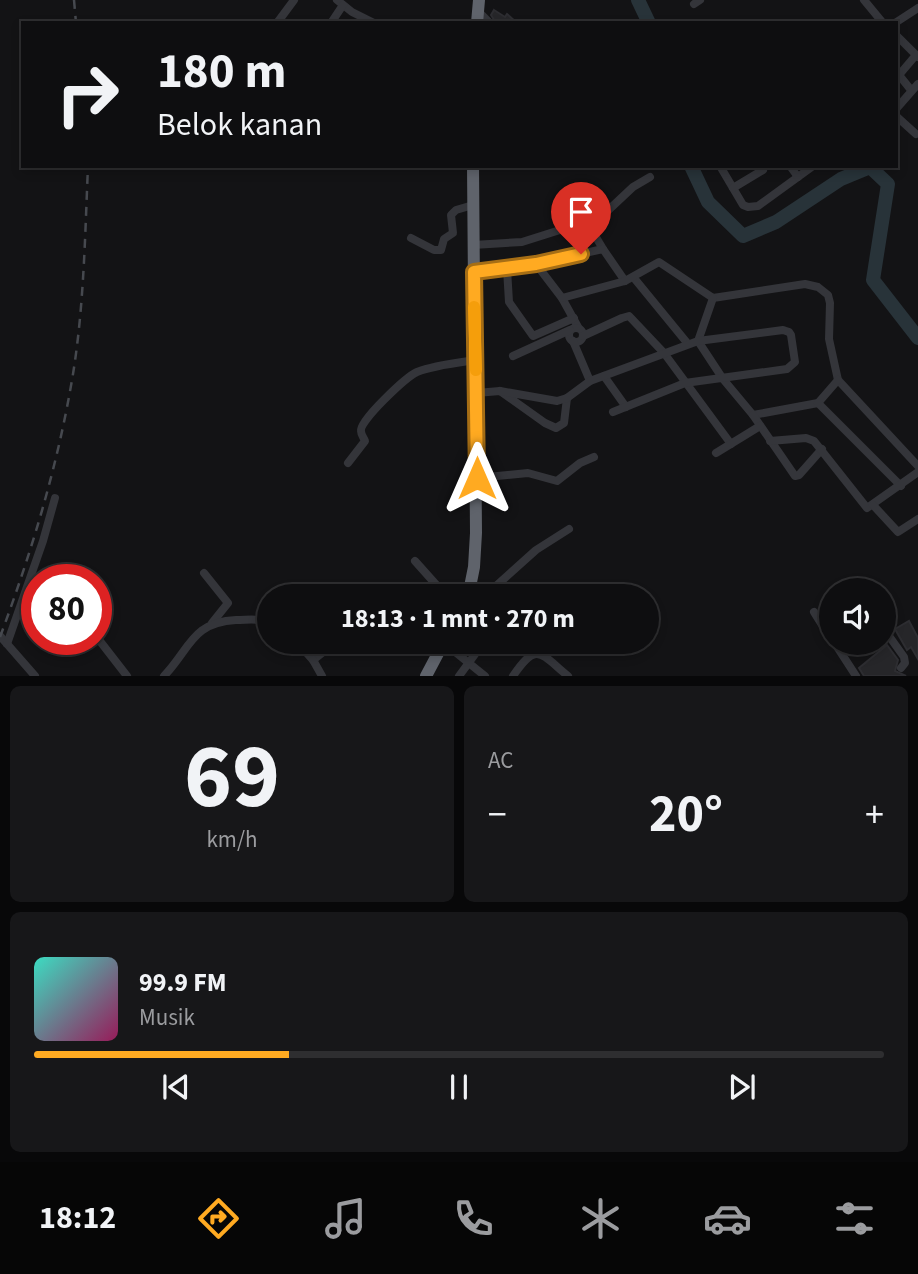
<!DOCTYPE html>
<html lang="id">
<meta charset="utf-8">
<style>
body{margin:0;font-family:"Source Sans 3",sans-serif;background:#171719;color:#f1f3f6;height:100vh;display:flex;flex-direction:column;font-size:26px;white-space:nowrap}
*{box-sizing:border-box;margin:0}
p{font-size:23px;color:#9b9c9f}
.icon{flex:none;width:38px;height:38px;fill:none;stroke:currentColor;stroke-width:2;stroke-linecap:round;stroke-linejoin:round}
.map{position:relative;height:676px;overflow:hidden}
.drawer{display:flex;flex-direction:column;gap:10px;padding:10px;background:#080809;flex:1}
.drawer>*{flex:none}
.banner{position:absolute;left:21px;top:21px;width:877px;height:147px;border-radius:0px;box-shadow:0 4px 10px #0003,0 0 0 2px #2e2e30;background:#0e0e10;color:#f1f3f6;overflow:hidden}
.controls{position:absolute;left:819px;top:578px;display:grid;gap:14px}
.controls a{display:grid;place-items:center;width:77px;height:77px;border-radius:50%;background:#0e0e10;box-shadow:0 4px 10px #0003,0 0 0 2px #2e2e30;font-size:35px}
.speed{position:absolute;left:21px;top:564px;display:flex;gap:14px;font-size:35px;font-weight:700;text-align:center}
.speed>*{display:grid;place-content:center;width:91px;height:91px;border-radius:50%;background:#0e0e10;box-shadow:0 4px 10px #0003,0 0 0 2px #2e2e30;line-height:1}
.speed .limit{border:10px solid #d22;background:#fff;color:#111}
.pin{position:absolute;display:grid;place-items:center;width:60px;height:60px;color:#fff;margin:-72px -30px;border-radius:50% 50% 50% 0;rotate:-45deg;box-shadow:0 0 7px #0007}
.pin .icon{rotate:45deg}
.me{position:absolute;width:77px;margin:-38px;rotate:0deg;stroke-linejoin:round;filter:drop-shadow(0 0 5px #0008)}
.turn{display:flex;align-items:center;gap:24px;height:147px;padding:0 21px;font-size:32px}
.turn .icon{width:91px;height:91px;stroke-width:2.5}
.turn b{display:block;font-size:49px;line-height:60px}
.big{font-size:52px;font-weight:700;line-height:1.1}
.drawer .widget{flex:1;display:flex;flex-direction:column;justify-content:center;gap:10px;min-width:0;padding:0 24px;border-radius:10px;background:#171719}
.drawer .dial{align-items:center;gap:0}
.dial b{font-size:91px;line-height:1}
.song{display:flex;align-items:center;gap:21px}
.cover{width:84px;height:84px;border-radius:10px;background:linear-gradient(135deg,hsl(170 70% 55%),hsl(330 70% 35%))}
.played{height:7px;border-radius:4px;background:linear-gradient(90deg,#ffaa21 30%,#2e2e30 30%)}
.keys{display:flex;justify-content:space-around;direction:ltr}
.heat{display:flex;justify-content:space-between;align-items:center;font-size:38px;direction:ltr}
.drawer .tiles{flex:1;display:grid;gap:10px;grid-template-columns:1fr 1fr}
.widget:last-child{grid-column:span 2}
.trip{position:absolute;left:257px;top:584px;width:402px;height:70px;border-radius:35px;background:#0e0e10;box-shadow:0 4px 10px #0003,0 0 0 2px #2e2e30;font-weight:700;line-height:70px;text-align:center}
.tab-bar{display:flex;height:112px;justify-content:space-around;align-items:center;background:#060606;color:#9b9c9f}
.tab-bar .icon{width:49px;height:49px}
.tab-bar .selected{color:#ffaa21}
.tab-bar b{font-size:32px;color:#f1f3f6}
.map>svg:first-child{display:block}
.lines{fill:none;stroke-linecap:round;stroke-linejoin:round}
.river{stroke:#283339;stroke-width:14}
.building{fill:#262629;stroke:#2d2d31;stroke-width:2}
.minor{stroke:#34353a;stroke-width:8}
.highway{stroke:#5f636b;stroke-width:12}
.rail{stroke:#46494f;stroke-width:2.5;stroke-dasharray:9 7;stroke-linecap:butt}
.route-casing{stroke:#a66e15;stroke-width:18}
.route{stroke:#ffaa21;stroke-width:12}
.slow{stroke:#f59e0b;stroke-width:12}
</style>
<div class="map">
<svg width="918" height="676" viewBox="0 0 918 676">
<rect width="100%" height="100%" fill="#131315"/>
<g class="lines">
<g class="river">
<polyline points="638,0 649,23"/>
<polyline points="691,166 708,202 743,236 776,222 841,179 870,167 888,184 873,280 918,338"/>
</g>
</g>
<g class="building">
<polygon points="494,10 505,17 507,14 517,23 496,23 491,15"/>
<polygon points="909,621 918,638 918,659 911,647 907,650 895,629"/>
<polygon points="887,645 898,660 895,671 906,676 864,676 859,668"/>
</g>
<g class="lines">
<g class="minor">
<polyline points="337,0 352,12 374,23"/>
<polyline points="864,0 883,23"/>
<polyline points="694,4 700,0"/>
<polyline points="479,12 490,23"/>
<polyline points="277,23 294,0"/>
<polyline points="331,23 343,5"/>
<polyline points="895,23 918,8"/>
<polyline points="896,35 918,57"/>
<polyline points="911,90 899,75 916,55"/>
<polyline points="896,109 918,84"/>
<polyline points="896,116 916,134"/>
<polyline points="720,166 743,205 748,207 758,206 813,166"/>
<polyline points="790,166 798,177"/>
<polyline points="733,188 763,170"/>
<polyline points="587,222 603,249"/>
<polyline points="411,238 434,250 441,250 444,239 453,233 451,215 456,210 473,205"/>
<polyline points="473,245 522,242 601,217 633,187 650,177"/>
<polyline points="536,264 562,298 578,327"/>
<polyline points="507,269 509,302 533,336 574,318"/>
<polyline points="474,273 536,264 603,249 625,281"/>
<polyline points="634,278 688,344"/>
<polyline points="562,298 625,281 659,262 713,298 805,284 818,287 828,295 830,303 829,339 838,380 918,466"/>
<polyline points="713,298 698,341 723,379 753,415 818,403 838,380"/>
<circle cx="576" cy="335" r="7"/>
<polyline points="583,336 622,318 629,316 664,353 731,444"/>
<polyline points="573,341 590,381"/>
<polyline points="513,356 570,330"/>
<polyline points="604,376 626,407"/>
<polyline points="500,391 545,423 556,428 564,423 567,398"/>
<polyline points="476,393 500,391 557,401 567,398 590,381 698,341 783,330 789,332 791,335 795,362 787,369 685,383 613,412"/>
<polyline points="818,403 901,486"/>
<polyline points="753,415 795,476 799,475 822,449"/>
<polyline points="770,441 806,438 814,441 867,508 918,472"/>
<polyline points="716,453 760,426"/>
<path d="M348,463L365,441C364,438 361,435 361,431C359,421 406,377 417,372C435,365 456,363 476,360"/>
<polyline points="477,478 528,473 557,481 580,463 594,457"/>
<polyline points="873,505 898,532 918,519"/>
<polyline points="415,561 440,589 452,597"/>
<polyline points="204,573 228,603 212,623"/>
<polyline points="470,591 496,586 536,550 569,529"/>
<polyline points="814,612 831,639"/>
<polyline points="884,629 904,657 905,663 901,668"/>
<polyline points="0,636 35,676"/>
<polyline points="96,636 127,676"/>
<polyline points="297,642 313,660 332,645"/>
<polyline points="834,642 856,676"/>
<polyline points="444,643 485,676"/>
<polyline points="7,644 43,541 55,498"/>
<polyline points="313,660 322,676"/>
<path d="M164,676C190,649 192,622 236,620C248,620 259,618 270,622"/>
<polyline points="459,676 484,642"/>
<path d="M513,676C537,641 540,653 568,676"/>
</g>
<g class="highway">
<polyline points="477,23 479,0"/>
<polyline points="468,597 474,567 476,533 473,166"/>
<polyline points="426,676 444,642"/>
</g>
<g class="rail">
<polyline points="74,0 76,23"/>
<path d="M0,637C32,551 58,465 73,374C84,306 85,235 88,166"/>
</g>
</g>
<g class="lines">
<g class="route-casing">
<polyline id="route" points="477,478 474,272 536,264 581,254"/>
</g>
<use href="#route" class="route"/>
<polyline class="slow" points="474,307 476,370"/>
</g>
</svg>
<div class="controls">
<a><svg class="icon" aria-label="sound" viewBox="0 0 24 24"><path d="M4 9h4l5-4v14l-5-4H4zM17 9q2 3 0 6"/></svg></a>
</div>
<div class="speed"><div class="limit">80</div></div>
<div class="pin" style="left:581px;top:254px;background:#d93025"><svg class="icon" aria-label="arrive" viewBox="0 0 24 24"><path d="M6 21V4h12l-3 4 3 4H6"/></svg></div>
<svg class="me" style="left:477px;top:478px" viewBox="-20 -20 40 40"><path d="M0-17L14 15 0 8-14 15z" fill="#ffaa21" stroke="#fff" stroke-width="4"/></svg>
<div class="trip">18:13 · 1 mnt · 270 m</div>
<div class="banner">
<div class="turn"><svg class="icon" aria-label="right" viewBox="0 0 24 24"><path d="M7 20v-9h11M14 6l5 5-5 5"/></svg><div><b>180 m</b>Belok kanan</div></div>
</div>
</div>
<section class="drawer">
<div class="tiles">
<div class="widget dial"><b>69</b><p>km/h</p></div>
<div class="widget"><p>AC</p>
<div class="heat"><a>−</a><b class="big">20°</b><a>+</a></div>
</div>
<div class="widget">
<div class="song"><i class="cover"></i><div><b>99.9 FM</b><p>Musik</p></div></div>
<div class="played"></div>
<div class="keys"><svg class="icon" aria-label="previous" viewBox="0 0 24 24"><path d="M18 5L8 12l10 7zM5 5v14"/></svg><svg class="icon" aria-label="pause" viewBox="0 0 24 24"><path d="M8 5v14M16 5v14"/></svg><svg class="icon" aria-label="next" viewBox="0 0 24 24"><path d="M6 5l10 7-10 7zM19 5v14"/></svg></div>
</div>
</div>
</section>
<nav class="tab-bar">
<b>18:12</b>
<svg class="icon selected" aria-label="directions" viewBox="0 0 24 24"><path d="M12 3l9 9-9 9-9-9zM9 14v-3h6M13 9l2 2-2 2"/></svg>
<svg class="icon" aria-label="music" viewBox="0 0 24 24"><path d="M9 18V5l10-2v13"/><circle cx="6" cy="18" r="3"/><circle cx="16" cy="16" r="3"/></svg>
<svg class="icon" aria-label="phone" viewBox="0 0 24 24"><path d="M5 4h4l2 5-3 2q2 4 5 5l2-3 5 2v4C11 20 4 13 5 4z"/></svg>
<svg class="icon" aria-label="climate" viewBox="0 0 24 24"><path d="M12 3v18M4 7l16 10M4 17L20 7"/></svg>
<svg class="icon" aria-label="car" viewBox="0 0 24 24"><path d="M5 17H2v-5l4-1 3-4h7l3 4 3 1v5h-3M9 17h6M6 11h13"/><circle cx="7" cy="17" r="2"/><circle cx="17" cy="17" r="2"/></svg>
<svg class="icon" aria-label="filters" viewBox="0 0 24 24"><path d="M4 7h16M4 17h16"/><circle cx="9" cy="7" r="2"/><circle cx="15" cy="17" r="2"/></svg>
</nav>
